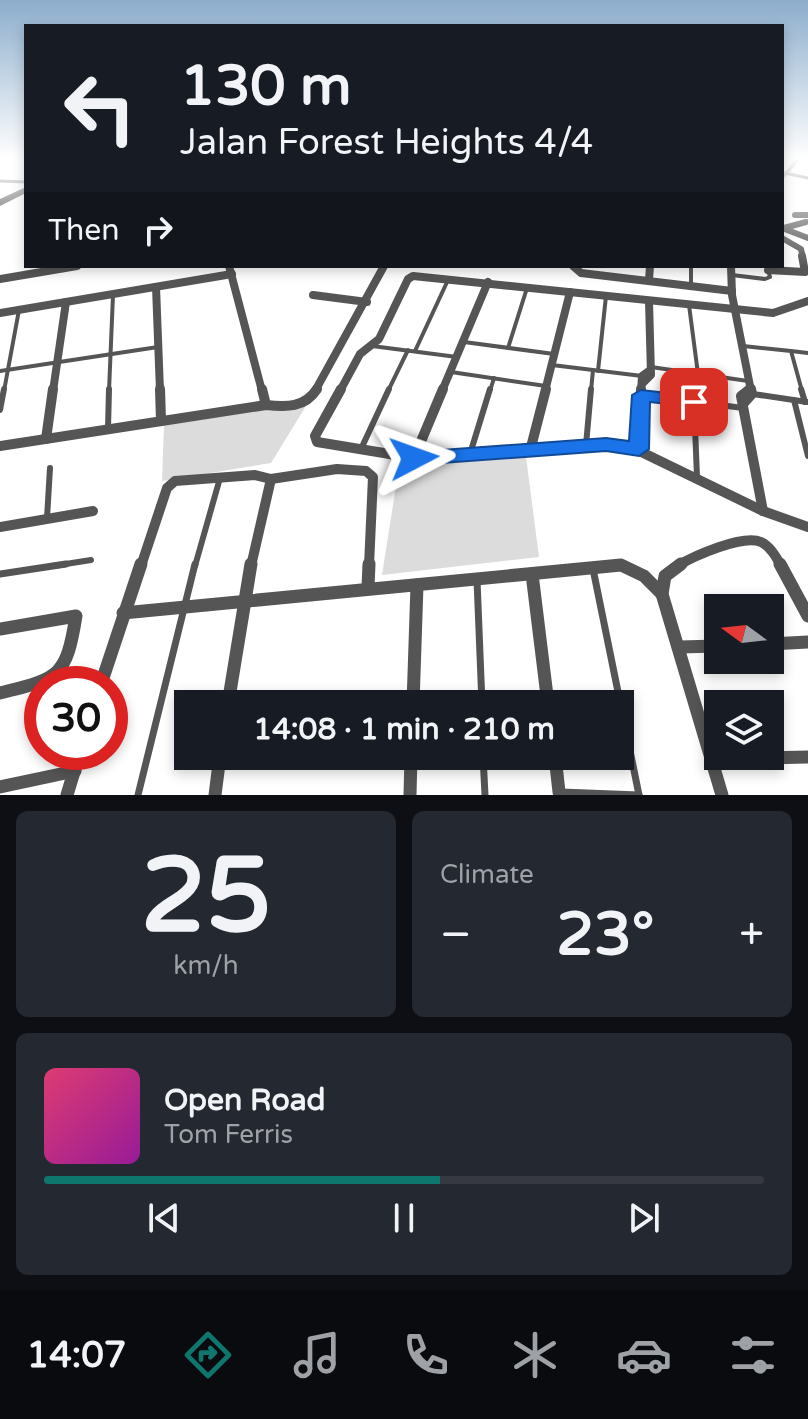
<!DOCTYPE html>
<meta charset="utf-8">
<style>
body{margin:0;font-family:"Varela Round",sans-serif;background:#242831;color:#f1f3f6;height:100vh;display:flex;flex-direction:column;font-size:30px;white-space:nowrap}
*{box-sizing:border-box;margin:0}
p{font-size:26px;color:#9ea1a6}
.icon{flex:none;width:44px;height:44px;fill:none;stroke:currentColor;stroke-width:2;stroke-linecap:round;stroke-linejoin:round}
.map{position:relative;height:795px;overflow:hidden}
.details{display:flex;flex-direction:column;gap:16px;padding:16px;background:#0d0f14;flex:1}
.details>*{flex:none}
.hud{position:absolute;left:24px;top:24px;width:760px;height:244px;border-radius:0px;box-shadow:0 4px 12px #0003;background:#171b24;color:#f1f3f6;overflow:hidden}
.needle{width:52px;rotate:285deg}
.tools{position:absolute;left:704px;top:594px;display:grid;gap:16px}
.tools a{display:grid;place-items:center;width:80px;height:80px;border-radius:0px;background:#171b24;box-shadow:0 4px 12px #0003;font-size:40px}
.speed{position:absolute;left:24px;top:666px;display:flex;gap:16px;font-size:40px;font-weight:700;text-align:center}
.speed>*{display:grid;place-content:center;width:104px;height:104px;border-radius:50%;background:#171b24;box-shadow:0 4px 12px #0003;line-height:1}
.speed .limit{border:12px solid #d22;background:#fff;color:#111}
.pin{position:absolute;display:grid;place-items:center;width:68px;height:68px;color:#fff;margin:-34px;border-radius:16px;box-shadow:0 4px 12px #0006}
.me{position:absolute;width:88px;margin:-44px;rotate:86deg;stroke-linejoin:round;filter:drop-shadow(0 0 6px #0008)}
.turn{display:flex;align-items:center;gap:28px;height:168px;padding:0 24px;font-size:36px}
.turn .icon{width:104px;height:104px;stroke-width:2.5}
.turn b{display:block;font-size:56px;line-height:68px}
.then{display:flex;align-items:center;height:76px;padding:0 24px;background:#0003;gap:16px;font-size:30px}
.big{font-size:60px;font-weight:700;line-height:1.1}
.details .widget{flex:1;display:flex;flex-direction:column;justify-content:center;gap:12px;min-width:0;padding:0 28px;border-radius:12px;background:#242831}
.details .dial{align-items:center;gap:0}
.dial b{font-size:104px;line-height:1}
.song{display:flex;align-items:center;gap:24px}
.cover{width:96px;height:96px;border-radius:12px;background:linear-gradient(135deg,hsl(340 70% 55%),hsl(300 70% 35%))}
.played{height:8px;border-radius:4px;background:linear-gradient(90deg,#0f766e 55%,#363941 55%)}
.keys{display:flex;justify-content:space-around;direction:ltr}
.heat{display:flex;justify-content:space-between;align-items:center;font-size:44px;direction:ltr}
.details .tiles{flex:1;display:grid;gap:16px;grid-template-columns:1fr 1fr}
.widget:last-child{grid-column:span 2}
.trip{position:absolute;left:174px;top:690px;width:460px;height:80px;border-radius:0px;background:#171b24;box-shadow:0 4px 12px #0003;font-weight:700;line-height:80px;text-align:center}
.tab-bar{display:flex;height:128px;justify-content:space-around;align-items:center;background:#090b0e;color:#9ea1a6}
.tab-bar .icon{width:56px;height:56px}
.tab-bar .on{color:#0f766e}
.tab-bar b{font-size:36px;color:#f1f3f6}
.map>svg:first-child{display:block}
.green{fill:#dcdcdc}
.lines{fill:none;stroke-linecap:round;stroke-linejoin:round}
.lane-far3{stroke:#555;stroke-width:3}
.lane-far2{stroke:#555;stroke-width:4}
.lane-far1{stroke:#555;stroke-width:6}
.lane{stroke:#555;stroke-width:7}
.street-far3{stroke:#555;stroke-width:6}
.street-far2{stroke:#555;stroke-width:8}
.street-far1{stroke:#555;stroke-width:10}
.street{stroke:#555;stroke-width:13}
.secondary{fill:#222;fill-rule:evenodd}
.route{fill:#1a73e8;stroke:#114b97;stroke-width:2}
</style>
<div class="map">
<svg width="808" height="795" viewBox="0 0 808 795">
<rect width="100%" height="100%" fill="#fff"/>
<g class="green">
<polygon points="306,406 271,463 162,481 164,425 266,408 289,410"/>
<polygon points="526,457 539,557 382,575 399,467"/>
</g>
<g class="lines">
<g class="lane-far3">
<polyline points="785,173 808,178"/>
<polyline points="782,178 800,157"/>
<polyline points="0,181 26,182"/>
</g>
<g class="lane-far2">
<polyline points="691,266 691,285"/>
<polyline points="732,275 765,279 770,277 767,266"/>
<polyline points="689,305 698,374"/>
<polyline points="464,342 554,354"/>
<polyline points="372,346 457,357"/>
<polyline points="743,346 791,351 802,391"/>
<polyline points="508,348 527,288"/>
<polyline points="415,351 448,280"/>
<polyline points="791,351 808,353"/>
<polyline points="552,365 642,376"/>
<polyline points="651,367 748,381"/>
<polyline points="0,371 158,347"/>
<polyline points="598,371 606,296"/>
<polyline points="451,372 546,386"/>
<polyline points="4,391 19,310"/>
<polyline points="109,391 113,295"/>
<polyline points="388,391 408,350"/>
<polyline points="490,391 494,378"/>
<polyline points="591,391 593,370"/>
</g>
<g class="lane-far1">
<polyline points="801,389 805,402"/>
<polyline points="753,394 807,402"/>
<polyline points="642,395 743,408"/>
<polyline points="794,400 808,456"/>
<polyline points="694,402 697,477"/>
<polyline points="0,410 4,389"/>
<polyline points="108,428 109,389"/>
<polyline points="586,445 591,389"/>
<polyline points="361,449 389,389"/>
<polyline points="470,454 490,389"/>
<polyline points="47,518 50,468"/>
<polyline points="53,566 91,560"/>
<polyline points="195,566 220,478"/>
</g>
<g class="lane">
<polyline points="593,569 639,795"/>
<polyline points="0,574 66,564"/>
<polyline points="477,580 482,704"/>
<polyline points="483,756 485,795"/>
<polyline points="561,792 639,795"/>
<polyline points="138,795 195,564"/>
</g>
<g class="street-far3">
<polyline points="795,215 808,215"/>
<polyline points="782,228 808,238"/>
<polyline points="784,228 806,222"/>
<polyline points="782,238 801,249 803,258"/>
</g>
<g class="street-far2">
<polyline points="229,266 262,391"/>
<polyline points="573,266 581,273 732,291"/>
<polyline points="731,266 732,295 751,391"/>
<polyline points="768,270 805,272 802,256"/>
<polyline points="0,279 77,266"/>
<polyline points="649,280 650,266"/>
<polyline points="156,287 160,391"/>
<polyline points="313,295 367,302"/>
<polyline points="0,313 232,274"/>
<polyline points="643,383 651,375 649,301"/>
<polyline points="53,391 66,302"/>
<polyline points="315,391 384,266"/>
<polyline points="340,391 360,354 379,339 408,279 413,276 773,313 808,301"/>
<polyline points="442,391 488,282"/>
<polyline points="545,391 570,292"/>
<polyline points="641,391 642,376 649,371"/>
<polyline points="747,391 751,388"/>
</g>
<g class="street-far1">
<polyline points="160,389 161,421"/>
<polyline points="262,389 266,405"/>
<polyline points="341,389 315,436 317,442 414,458 606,444 629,446 763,511 808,527"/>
<polyline points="750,389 741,396 763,511"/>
<polyline points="744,403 752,394 751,389"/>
<polyline points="46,439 53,389"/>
<path d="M0,446L266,405C286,407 305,408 317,389"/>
<polyline points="639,449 641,389"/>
<polyline points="530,451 546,389"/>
<polyline points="414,458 443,389"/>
<polyline points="0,527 93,511"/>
<polyline points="141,566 167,488 175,481 255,475 271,479 337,469 366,471 373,477 369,566"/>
<polyline points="251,566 271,479"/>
<polyline points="612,566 624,566"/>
<path d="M677,566C694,556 743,534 761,542C770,546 777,558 781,566"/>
</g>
<g class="street">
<polyline points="681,564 665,576 662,594 722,795"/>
<polyline points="780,564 808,616"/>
<polyline points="532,574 548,704"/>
<polyline points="368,587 369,564"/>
<polyline points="123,613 621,565 644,576 662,594"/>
<path d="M0,629L76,616C66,678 59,678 0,693"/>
<polyline points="770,644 808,642"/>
<polyline points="680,647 718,646"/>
<polyline points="101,684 141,564"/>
<polyline points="228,704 251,564"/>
<polyline points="413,704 417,585"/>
<polyline points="555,756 559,792"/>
<polyline points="711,759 808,757"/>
<polyline points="0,787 75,771"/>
<polyline points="67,795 80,752"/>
<polyline points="215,795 220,756"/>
<polyline points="410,795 411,756"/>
</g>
<polygon class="secondary" points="26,187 26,193 0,206 0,199"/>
</g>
<linearGradient id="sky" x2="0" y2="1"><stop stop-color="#8cadcc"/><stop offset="0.59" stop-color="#fff"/><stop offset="1" stop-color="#fff" stop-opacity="0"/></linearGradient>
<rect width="808" height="268" fill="url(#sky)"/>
<polygon class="route" points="641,390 694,396 703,402 694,407 650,402 649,449 639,456 606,451 414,465 404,458 414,452 606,438 629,441 632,395"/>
</svg>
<div class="tools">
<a><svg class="needle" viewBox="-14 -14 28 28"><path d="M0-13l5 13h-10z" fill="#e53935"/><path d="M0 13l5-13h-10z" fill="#9ea1a6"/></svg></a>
<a><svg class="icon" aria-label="layers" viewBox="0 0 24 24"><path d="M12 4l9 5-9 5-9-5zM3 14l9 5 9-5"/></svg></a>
</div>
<div class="speed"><div class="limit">30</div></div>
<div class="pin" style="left:694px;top:402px;background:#d93025"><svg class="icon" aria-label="arrive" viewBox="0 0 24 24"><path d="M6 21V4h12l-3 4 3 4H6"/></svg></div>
<svg class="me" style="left:414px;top:458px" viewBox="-20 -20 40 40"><path d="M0-17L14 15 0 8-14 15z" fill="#1a73e8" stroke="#fff" stroke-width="4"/></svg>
<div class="trip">14:08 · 1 min · 210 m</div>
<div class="hud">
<div class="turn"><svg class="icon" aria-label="left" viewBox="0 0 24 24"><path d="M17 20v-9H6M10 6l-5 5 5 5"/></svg><div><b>130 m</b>Jalan Forest Heights 4/4</div></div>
<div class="then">Then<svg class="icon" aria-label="right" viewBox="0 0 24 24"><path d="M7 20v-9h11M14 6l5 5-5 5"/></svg></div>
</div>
</div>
<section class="details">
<div class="tiles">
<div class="widget dial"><b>25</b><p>km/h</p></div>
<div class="widget"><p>Climate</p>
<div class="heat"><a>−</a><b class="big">23°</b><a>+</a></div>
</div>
<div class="widget">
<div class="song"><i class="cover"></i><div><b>Open Road</b><p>Tom Ferris</p></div></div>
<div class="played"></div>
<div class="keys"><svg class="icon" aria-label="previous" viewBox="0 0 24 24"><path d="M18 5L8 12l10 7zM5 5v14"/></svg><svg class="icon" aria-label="pause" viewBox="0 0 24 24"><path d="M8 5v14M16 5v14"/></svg><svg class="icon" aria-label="next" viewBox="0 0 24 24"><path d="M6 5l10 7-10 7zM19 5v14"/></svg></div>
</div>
</div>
</section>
<nav class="tab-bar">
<b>14:07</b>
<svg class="icon on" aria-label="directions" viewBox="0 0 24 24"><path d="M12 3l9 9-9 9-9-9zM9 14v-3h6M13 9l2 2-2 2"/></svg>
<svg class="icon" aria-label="music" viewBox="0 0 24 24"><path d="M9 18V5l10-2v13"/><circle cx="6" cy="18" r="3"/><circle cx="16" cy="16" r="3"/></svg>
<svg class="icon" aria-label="phone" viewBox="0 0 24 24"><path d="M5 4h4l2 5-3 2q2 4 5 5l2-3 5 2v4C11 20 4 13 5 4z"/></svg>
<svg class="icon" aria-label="climate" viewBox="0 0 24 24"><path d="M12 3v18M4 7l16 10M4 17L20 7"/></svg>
<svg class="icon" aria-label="car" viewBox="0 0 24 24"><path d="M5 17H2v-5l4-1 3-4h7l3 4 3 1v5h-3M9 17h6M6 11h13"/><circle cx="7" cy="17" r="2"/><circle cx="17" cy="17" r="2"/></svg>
<svg class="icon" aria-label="filters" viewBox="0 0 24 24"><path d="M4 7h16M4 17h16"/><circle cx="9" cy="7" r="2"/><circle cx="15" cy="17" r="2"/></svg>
</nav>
